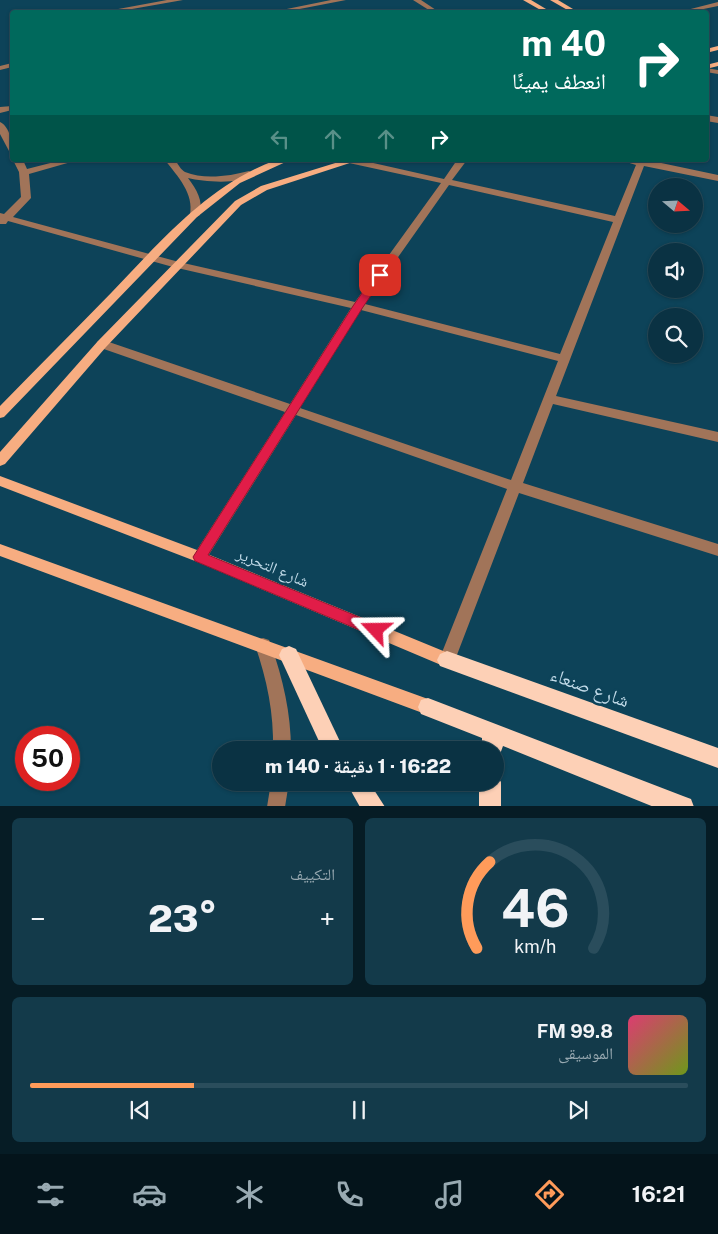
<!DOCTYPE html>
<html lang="ar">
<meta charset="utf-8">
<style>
body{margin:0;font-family:"Public Sans","Noto Naskh Arabic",sans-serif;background:#133a4a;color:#f1f3f6;direction:rtl;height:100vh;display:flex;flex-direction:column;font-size:19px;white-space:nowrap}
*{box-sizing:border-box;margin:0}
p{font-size:16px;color:#99aab2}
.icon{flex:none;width:28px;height:28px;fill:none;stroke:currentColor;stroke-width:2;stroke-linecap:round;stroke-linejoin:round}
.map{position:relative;height:806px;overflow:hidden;direction:ltr}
.panel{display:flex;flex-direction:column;gap:12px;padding:12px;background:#061c25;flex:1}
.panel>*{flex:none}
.hud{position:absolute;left:10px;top:10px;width:699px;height:152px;border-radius:5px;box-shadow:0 1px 4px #0004,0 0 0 1px #2a4d5c;direction:rtl;background:#00695c;color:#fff;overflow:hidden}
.needle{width:32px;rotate:109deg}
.buttons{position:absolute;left:648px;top:178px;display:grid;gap:10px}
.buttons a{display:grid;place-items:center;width:55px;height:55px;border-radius:50%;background:#0a3243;box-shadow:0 1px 4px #0004,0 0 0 1px #2a4d5c;font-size:25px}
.speed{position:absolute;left:15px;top:726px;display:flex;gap:10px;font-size:25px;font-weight:700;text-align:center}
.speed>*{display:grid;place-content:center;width:65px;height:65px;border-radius:50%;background:#0a3243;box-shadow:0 1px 4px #0004,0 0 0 1px #2a4d5c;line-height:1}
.speed .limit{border:8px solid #d22;background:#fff;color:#111}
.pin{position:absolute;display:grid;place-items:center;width:42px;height:42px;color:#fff;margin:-21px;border-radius:10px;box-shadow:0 2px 8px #0006}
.me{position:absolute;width:55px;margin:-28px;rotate:293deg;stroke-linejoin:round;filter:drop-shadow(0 0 4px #0008)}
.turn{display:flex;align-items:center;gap:18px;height:105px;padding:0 20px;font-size:22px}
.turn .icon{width:65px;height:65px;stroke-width:2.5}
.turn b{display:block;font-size:35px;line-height:42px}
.lanes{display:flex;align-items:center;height:48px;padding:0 20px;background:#0003;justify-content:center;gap:25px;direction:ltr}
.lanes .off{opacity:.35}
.big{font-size:38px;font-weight:800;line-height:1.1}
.panel .tile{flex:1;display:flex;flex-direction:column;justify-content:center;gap:8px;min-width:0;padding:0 18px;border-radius:8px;background:#133a4a}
.panel .dial{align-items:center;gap:0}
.dial svg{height:130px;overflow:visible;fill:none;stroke:#2a4d5c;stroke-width:7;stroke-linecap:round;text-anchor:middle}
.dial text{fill:#f1f3f6;stroke:none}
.song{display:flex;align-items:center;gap:15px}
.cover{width:60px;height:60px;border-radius:8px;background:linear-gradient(135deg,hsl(340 70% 55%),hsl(80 70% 35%))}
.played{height:5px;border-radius:2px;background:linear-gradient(90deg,#ff9b5a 25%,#2a4d5c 25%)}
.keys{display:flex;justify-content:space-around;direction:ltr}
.heat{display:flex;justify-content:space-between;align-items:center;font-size:28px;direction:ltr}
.panel .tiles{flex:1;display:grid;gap:12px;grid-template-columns:1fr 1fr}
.tile:last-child{grid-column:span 2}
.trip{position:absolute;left:212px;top:741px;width:292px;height:50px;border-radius:25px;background:#0a3243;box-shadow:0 1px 4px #0004,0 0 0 1px #2a4d5c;font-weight:800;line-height:50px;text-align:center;direction:rtl}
.tabs{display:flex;height:80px;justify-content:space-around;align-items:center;background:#04141b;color:#99aab2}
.tabs .icon{width:35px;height:35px}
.tabs .active{color:#ff9b5a}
.tabs b{font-size:22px;color:#f1f3f6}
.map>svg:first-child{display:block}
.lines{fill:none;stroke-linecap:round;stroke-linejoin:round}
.minor{fill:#a17459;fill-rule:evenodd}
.major{fill:#f7ad81;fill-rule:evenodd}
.highway{fill:#fdd0b6;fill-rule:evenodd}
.route{fill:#e11d48;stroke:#92132f}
.labels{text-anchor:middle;stroke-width:5;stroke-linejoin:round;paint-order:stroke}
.street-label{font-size:16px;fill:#c1dae8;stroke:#0d4359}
.near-street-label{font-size:19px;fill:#c1dae8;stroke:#0d4359}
</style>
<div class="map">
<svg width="718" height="807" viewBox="0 0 718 807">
<rect width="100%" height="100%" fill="#0d4359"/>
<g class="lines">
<g class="minor">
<polygon points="167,0 183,0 115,12 102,12"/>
<polygon points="331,0 346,0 284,12 272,12"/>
<polygon points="413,0 421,0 439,12 432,12"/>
<polygon points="718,2 718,6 689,12 679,12"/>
<polygon points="12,63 12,67 0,70 0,66"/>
<polygon points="706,68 718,70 718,74 706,72"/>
<polygon points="12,106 12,110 0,113 0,107"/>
<polygon points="706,115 718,117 718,123 706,121"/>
<path d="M0,122C10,127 12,142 12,152L9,151L0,134Z"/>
<path d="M13,160H23L27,169L62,160H78L29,174L31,198L13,217L179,262L355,302L441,183L349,163L348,160H360L444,179L457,160H467L452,180L615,216L636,165L620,160H647L718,175V181L644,166L556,396L718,432V442L553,404L523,483L718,544V556L519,493L455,660L453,665L447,667L441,665L439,660L507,489L296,415L205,561L200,563L195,561L193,557L195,553L285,412L98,347L96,344L98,341H106L290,404L351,308L173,267L8,221L6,224H0V213L4,214L21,197L19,172ZM449,185L613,222L560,354L365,304ZM361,310L558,361L511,480L300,408Z"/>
<path d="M165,160H175C178,164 181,170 185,172C204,180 230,176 249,171L254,174C240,185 205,182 188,178C197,190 203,200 200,215L195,218L190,215C194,193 178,177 165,160Z"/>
<path d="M263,638L269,640L271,645C283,679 291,713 291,750H273C274,713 267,680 255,645L257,640Z"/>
<polygon points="271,782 289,782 285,807 267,807"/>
</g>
<g class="major">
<polygon points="523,0 531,0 551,12 544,12"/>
<polygon points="550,0 558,0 578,12 571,12"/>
<polygon points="718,46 718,50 706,53 706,49"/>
<polygon points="718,62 718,66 706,69 706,65"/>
<path d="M276,160H290L240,183L197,217L4,417L0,418V406C37,368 75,330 112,292C161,241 208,185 276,160Z"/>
<polygon points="345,160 359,160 267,190 241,205 106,347 5,464 0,466 0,452 98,341 235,201 261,186"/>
<polygon points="0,476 205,553 453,655 455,660 453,665 447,667 441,665 195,561 0,486"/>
<polygon points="0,544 428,699 434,701 436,707 434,713 428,715 0,556"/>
</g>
<g class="highway">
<polygon points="289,646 296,649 344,750 323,750 279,655 282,649"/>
<polygon points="447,651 718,748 718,768 440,666 437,660 440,654"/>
<polygon points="428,698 683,796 691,799 694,807 654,807 503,746 499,757 496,758 496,750 482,750 482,738 421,714 418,707 421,700"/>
<polygon points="496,774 501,782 501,807 479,807 479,782 496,782"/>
<polygon points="346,782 369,782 385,807 360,807"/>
</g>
</g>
<polygon class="route" points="380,272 385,275 363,307 208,555 381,626 383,630 381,635 376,637 195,561 193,557 353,306 376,273"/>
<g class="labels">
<g class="street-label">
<text transform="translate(273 567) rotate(23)" y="6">شارع التحرير</text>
</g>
<g class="near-street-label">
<text transform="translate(590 687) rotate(20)" y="7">شارع صنعاء</text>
</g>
</g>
</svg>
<div class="buttons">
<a><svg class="needle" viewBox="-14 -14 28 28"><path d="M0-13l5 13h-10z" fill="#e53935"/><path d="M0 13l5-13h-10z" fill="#99aab2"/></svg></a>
<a><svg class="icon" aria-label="sound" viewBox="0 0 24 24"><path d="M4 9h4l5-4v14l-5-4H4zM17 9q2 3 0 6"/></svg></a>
<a><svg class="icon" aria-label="search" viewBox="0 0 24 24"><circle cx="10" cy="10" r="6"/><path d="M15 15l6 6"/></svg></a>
</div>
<div class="speed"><div class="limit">50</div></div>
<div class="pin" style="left:380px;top:275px;background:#d93025"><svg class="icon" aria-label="arrive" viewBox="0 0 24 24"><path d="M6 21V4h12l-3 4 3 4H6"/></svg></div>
<svg class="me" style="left:376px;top:630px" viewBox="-20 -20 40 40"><path d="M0-17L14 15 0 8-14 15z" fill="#e11d48" stroke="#fff" stroke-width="4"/></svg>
<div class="trip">16:22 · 1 دقيقة · 140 m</div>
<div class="hud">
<div class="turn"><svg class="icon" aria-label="right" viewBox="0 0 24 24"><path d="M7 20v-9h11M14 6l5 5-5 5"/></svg><div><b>40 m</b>انعطف يمينًا</div></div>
<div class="lanes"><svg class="icon off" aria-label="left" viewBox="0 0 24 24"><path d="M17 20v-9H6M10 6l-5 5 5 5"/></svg><svg class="icon off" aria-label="ahead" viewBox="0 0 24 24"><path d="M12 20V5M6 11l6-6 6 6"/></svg><svg class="icon off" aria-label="ahead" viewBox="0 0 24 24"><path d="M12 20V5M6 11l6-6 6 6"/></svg><svg class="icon" aria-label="right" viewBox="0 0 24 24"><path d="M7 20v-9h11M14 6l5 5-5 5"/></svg></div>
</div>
</div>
<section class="panel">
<div class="tiles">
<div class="tile dial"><svg viewBox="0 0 100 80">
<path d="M14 69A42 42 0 1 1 86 69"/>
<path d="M14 69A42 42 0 0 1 22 16" stroke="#ff9b5a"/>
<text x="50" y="56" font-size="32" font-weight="700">46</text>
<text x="50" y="72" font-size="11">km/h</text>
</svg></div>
<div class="tile"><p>التكييف</p>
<div class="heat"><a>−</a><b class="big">23°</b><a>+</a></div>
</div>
<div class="tile">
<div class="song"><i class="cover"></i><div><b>99.8 FM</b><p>الموسيقى</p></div></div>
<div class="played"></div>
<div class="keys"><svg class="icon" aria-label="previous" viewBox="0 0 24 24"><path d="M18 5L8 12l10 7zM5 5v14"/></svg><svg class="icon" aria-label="pause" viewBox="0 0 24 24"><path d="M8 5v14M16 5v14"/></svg><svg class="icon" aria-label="next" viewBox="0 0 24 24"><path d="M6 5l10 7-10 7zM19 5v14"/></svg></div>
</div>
</div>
</section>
<nav class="tabs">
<b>16:21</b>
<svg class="icon active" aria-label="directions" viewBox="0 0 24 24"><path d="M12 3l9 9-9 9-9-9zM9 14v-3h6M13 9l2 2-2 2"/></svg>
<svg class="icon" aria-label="music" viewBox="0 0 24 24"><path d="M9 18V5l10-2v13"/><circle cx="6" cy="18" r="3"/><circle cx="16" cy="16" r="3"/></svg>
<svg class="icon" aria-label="phone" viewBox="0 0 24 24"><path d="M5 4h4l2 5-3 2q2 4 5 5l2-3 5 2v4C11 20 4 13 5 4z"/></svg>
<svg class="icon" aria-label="climate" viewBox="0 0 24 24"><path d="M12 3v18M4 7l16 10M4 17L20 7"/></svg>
<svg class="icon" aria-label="car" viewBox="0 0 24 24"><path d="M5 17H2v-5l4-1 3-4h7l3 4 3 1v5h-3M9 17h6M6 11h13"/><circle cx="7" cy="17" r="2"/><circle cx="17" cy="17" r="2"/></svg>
<svg class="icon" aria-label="filters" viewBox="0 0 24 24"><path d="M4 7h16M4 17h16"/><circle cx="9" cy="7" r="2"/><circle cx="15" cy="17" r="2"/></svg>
</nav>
